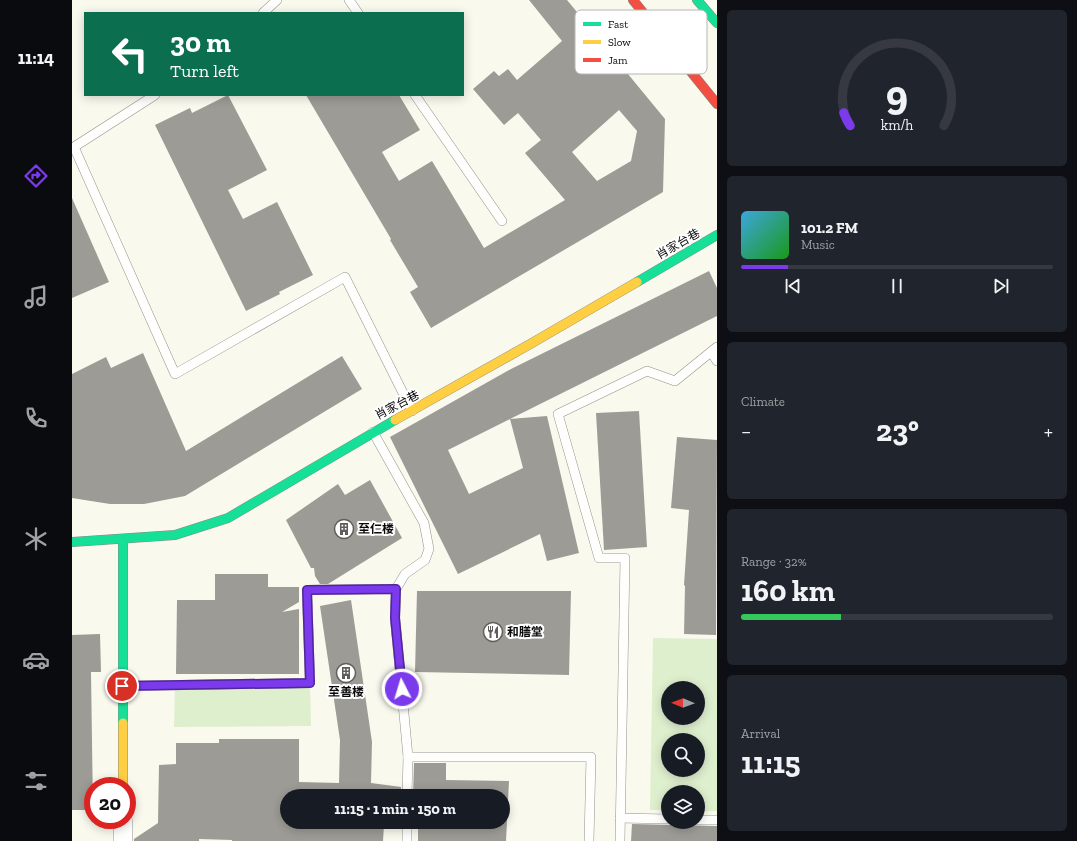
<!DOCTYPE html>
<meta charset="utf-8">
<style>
body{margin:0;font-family:"Zilla Slab","Noto Sans SC",serif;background:#20242c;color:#f1f3f6;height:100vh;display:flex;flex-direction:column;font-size:15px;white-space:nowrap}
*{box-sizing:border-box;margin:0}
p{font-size:13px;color:#9ea1a6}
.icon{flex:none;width:22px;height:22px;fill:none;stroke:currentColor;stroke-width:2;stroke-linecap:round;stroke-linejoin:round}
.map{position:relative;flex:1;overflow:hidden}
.drawer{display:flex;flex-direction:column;gap:10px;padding:10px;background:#0d0f14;width:360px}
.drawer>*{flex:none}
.guide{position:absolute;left:12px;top:12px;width:380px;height:84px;border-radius:0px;box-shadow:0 2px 10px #0003;background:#0b6e4f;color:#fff;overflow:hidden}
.needle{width:26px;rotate:271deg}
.controls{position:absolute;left:589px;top:681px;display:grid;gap:8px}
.controls a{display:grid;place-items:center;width:44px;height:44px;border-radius:50%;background:#171b24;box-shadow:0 2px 10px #0003;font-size:20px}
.speed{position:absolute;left:12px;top:777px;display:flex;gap:8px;font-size:20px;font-weight:700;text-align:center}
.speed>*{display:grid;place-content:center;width:52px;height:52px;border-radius:50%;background:#171b24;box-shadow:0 2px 10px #0003;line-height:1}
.speed .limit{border:6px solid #d22;background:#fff;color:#111}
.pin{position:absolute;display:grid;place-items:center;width:34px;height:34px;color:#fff;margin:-17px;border:2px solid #fff;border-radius:50%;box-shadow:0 1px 4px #0007}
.me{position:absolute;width:44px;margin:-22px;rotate:355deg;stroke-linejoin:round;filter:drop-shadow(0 0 3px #0008)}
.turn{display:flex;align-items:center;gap:14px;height:84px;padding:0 20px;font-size:18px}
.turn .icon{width:52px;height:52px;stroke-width:2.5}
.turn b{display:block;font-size:28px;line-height:34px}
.big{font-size:30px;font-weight:800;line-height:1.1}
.drawer .widget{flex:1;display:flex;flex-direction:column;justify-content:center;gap:6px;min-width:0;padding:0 14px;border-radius:6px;background:#20242c}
.drawer .dial{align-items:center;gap:0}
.dial svg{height:104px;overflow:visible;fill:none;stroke:#363941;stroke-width:7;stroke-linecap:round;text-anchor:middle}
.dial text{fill:#f1f3f6;stroke:none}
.song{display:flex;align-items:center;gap:12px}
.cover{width:48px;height:48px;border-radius:6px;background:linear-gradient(135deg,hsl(200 70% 55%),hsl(120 70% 35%))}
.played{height:4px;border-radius:2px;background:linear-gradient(90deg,#7c3aed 15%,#363941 15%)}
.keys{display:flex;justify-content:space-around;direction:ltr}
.heat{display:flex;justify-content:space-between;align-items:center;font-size:22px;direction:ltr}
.charge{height:6px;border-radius:3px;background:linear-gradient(90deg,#34c759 32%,#363941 0)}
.trip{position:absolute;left:208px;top:789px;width:230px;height:40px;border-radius:20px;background:#171b24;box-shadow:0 2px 10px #0003;font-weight:800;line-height:40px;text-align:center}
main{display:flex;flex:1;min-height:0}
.dock{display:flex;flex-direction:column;width:72px;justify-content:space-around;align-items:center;background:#090b0e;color:#9ea1a6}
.dock .icon{width:28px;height:28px}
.dock .active{color:#7c3aed}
.dock b{font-size:18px;color:#f1f3f6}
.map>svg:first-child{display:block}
.green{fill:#deefce;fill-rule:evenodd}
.building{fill:#9c9b95;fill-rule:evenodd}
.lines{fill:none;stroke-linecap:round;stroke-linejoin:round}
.lane-casing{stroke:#93928d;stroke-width:10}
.street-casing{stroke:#93928d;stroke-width:19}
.fast-casing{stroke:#898984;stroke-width:10}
.slow-casing{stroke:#898984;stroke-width:10}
.jam-casing{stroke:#898984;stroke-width:10}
.lane{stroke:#fefefc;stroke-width:9}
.street{stroke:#fefefc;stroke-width:18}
.fast{stroke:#16e098;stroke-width:9}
.slow{stroke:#ffcf43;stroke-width:9}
.jam{stroke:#f24e42;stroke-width:9}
.route-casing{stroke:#51269a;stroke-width:10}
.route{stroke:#7c3aed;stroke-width:7}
.labels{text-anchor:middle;stroke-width:4;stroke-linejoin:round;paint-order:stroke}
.street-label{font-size:12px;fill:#0b0b0b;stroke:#fff}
.poi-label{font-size:12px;font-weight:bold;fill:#0b0b0b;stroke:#fff;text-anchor:start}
.key{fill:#fff;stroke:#b6b6b6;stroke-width:1}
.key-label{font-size:11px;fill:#0b0b0b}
</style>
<main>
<nav class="dock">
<b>11:14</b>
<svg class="icon active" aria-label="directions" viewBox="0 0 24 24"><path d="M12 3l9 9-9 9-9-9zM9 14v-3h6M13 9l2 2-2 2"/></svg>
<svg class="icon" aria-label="music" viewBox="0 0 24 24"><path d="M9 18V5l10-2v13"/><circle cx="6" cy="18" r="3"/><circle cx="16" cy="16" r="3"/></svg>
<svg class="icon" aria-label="phone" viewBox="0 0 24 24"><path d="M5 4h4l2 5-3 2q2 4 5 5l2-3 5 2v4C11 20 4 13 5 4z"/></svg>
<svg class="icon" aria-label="climate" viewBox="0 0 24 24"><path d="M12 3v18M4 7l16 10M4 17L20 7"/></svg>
<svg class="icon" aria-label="car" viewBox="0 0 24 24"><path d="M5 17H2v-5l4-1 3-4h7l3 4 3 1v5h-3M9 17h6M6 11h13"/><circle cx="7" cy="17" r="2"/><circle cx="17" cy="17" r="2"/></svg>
<svg class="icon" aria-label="filters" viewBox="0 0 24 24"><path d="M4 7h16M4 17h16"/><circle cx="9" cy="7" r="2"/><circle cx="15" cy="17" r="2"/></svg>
</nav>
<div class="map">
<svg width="645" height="841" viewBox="0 0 645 841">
<rect width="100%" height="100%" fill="#faf9ee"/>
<g class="green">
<path d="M581,638L645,639V811H626V792H596V810H578ZM596,688H626V718H596ZM596,740H626V770H596Z"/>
<polygon points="238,683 239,726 102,727 103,685"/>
</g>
<g class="building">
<path d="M457,0H495L593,119L591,192L359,328L338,292L346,287L318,240L319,239L234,95H327L348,130L310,152L327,181L360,161L412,248L493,200L453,153L469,140L446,113L432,125L401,89L422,71L427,76L436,69L445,80L490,41ZM547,110L565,131L559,161L525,181L500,152Z"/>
<polygon points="156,95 195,170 156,190 171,219 205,202 241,275 207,292 208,294 174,311 83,125 118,108 120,113"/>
<polygon points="0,198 37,282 0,298"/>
<polygon points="637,271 645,288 645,316 376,450 397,494 451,468 438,419 475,416 507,553 475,561 468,534 386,574 318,437 439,369"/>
<polygon points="71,353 114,451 270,356 290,389 113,496 72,504 38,504 0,498 0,374 34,357 39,368"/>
<polygon points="567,411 575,547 532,550 524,413"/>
<polygon points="605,437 645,440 644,635 612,634 613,586 612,585 617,510 599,508"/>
<polygon points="298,480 330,538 256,584 248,584 243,576 242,568 239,568 214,520 266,484 273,495"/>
<polygon points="143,574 196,574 196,587 227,587 227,602 210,612 227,609 227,674 104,674 105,600 143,600"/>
<polygon points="345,591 499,591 497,675 343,672"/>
<polygon points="279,600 300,742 299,783 329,787 329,796 215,796 215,822 329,822 329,825 312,825 311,841 160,841 160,840 127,839 127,841 62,841 62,839 86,823 87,765 104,764 104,743 147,743 147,739 227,739 227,782 267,783 268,740 248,606"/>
<polygon points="28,634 29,672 19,672 21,810 0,810 0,635"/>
<polygon points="342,763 374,763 374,780 437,781 434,841 346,841 346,825 341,825 341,822 431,822 431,796 341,796"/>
<polygon points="560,824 645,826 645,841 559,841"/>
</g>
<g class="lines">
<g class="lane-casing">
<g id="lane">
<polyline points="277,0 286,13"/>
<polyline points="191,13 205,0"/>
<polyline points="83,95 2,147 103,374 273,277 340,411"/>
<polyline points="343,95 430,221"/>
<polyline points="639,352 645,361"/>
<polyline points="301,432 352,523 357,549 353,560 333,574 324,589 323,618 336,757 519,757 517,841"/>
<polyline points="50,686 238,683 235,590 324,589"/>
<polyline points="335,796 336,757"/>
<polyline points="548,818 596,819"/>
<polyline points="626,820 645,820"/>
<polyline points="335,822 335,841"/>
<polyline points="548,841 553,558 527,558 486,414 575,371 603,381 645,347"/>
</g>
</g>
<g class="street-casing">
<polyline id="street" points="51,820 51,841"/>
</g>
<g class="fast-casing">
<g id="fast">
<polyline points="625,0 645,23"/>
<polyline points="565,282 645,235"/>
<polyline points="51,539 51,723"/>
<polyline points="0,542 103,535 156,518 323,420"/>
</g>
</g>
<g class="slow-casing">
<g id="slow">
<polyline points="323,420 460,343 565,282"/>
<polyline points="51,723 51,786"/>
</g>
</g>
<g class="jam-casing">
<polyline id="jam" points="561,0 645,104"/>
</g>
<use href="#lane" class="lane"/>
<use href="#street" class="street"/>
<use href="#fast" class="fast"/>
<use href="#slow" class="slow"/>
<use href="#jam" class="jam"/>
</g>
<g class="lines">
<g class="route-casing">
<polyline id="route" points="50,686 238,683 235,590 324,589 323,618 330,689"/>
</g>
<use href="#route" class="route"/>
</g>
<defs>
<g id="building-ring" transform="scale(1)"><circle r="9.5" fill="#fff" stroke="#5f5e5a" stroke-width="1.5"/><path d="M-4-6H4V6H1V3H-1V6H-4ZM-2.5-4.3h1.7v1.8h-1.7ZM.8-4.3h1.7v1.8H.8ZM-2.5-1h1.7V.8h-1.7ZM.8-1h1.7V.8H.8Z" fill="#5f5e5a"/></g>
<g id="restaurant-ring" transform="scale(1)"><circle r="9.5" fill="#fff" stroke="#5f5e5a" stroke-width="1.5"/><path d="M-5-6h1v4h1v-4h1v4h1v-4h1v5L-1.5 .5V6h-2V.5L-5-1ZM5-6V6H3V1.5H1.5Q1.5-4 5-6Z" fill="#5f5e5a"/></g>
</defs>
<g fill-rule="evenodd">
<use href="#building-ring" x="272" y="529"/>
<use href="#restaurant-ring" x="421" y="632"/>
<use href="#building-ring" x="274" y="673"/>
</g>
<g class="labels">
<g class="street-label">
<text transform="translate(606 244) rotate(-30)" y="4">肖家台巷</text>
<text transform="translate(325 405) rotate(-28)" y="4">肖家台巷</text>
</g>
<g class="poi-label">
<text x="286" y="533">至仁楼</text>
<text x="435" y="636">和膳堂</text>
<text x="274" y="696" text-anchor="middle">至善楼</text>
</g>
</g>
<rect x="503" y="10" width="132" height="64" rx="6" class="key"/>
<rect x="511" y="22" width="18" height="4" fill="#16e098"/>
<rect x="511" y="40" width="18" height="4" fill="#ffcf43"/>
<rect x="511" y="58" width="18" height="4" fill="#f24e42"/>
<g class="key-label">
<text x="536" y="28">Fast</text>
<text x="536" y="46">Slow</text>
<text x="536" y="64">Jam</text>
</g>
</svg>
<div class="controls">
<a><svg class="needle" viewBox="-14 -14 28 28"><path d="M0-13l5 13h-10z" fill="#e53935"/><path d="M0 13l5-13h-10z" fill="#9ea1a6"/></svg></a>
<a><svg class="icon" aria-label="search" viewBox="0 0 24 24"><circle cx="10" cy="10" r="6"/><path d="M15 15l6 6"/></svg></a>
<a><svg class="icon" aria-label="layers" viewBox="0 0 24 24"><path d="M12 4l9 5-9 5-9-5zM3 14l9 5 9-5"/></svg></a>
</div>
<div class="speed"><div class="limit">20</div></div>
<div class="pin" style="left:50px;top:686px;background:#d93025"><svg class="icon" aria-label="arrive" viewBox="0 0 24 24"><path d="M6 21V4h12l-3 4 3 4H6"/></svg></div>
<svg class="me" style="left:330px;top:689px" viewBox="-20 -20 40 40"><circle r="17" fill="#7c3aed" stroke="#fff" stroke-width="3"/><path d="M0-11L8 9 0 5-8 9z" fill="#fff"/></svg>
<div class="trip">11:15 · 1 min · 150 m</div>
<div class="guide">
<div class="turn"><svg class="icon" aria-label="left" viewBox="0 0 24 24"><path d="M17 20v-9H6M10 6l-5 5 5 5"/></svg><div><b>30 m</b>Turn left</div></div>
</div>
</div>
<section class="drawer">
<div class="widget dial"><svg viewBox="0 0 100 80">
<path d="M14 69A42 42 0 1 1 86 69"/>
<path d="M14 69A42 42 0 0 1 9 59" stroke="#7c3aed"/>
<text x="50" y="56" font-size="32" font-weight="700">9</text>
<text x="50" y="72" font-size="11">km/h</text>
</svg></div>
<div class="widget">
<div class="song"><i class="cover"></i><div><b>101.2 FM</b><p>Music</p></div></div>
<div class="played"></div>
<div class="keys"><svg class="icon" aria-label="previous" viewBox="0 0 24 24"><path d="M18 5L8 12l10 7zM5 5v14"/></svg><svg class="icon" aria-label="pause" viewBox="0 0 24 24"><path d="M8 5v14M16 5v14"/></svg><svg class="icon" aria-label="next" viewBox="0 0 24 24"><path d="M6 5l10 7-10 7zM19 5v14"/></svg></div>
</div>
<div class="widget"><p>Climate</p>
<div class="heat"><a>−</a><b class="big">23°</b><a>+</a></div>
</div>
<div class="widget"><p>Range · 32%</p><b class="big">160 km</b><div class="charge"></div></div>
<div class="widget"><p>Arrival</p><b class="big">11:15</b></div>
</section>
</main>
